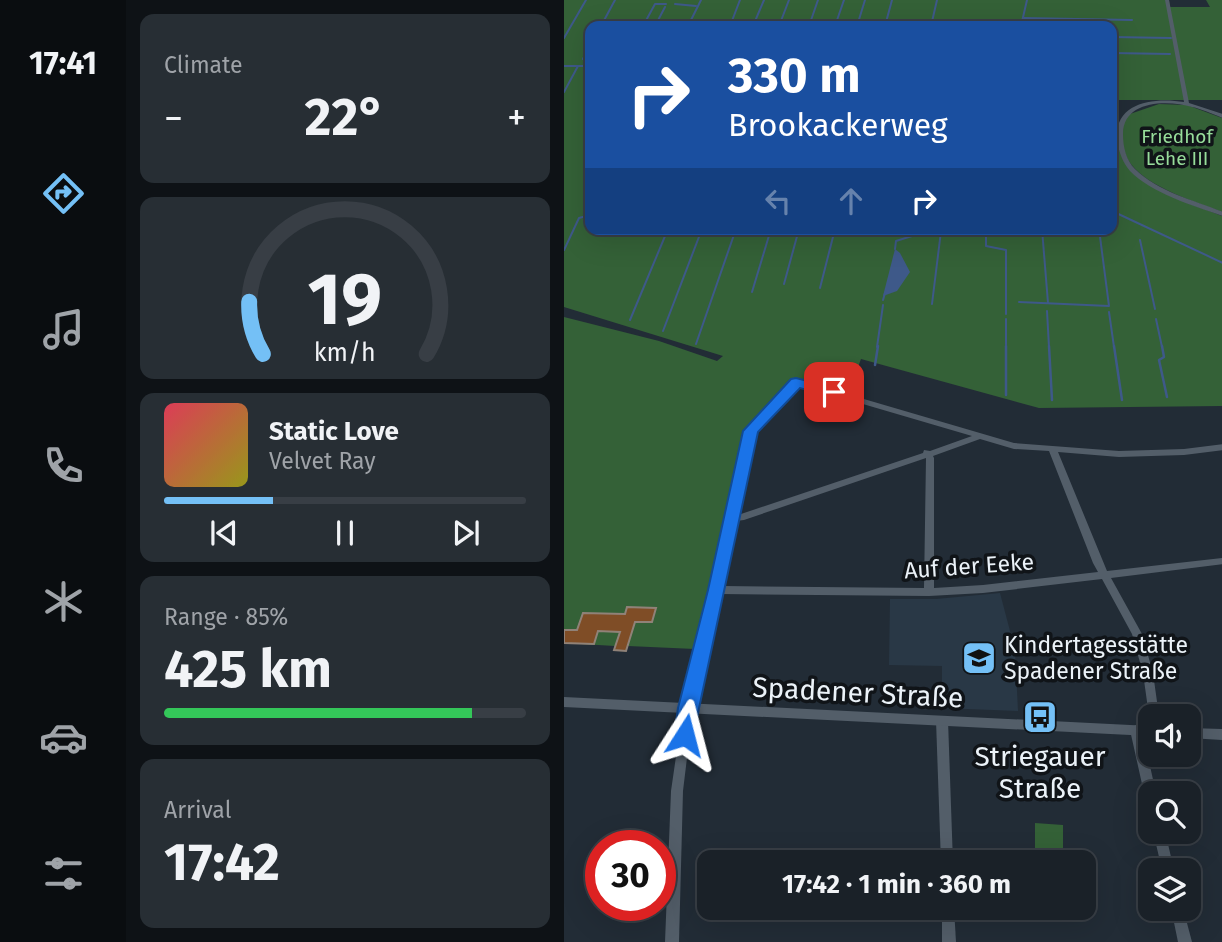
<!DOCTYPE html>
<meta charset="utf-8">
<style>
body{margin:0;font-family:"Fira Sans",sans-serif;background:#272e34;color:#f1f3f6;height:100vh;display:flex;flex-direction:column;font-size:26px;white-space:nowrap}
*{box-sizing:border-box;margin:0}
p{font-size:23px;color:#9fa3a8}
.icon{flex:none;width:38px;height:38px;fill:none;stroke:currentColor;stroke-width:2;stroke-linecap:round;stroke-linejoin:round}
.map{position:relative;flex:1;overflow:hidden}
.panel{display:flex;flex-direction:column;gap:14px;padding:14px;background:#0e1216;width:438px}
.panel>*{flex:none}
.banner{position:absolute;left:21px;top:21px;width:532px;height:214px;border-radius:14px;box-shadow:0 7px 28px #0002,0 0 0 2px #383e45;background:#1a4fa0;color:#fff;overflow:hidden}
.fabs{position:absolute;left:574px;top:704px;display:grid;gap:14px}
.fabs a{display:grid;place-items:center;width:63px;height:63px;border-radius:14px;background:#1a2128;box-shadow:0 7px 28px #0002,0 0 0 2px #383e45;font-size:35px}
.speed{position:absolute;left:21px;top:830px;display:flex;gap:14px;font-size:35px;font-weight:700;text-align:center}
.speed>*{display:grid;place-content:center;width:91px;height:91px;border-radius:50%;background:#1a2128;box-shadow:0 7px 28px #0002,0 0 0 2px #383e45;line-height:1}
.speed .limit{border:10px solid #d22;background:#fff;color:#111}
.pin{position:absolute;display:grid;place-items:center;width:60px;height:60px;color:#fff;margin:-30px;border-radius:14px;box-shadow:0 4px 10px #0006}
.me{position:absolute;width:77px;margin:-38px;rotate:9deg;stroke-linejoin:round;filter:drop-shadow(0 0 5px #0008)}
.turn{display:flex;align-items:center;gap:24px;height:147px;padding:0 28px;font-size:32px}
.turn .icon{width:91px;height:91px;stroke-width:2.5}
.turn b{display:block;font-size:49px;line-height:60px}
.lanes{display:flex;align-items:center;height:66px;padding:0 28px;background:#0003;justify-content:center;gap:35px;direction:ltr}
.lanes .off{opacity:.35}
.big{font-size:52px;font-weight:700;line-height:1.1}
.panel .widget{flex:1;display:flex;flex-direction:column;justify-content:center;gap:10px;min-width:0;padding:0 24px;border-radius:14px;background:#272e34}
.panel .dial{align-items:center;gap:0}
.dial svg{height:182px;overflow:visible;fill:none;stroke:#383e45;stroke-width:7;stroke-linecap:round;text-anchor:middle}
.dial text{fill:#f1f3f6;stroke:none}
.song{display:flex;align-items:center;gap:21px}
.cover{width:84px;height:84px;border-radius:10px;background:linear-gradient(135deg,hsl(350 70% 55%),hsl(60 70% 35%))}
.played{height:7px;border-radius:4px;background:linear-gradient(90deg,#74c0f6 30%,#383e45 30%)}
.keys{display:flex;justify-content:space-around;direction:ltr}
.heat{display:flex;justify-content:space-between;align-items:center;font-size:38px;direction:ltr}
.charge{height:10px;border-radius:5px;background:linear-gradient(90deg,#34c759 85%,#383e45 0)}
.trip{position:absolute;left:133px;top:850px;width:399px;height:70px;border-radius:14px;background:#1a2128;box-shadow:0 7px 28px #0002,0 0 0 2px #383e45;font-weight:700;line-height:70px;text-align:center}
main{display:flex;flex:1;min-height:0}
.dock{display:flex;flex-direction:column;width:126px;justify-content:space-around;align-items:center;background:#0a0d10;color:#9fa3a8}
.dock .icon{width:49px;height:49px}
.dock .current{color:#74c0f6}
.dock b{font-size:32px;color:#f1f3f6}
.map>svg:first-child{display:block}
.built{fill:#293846}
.green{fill:#346137}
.water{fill:#3e5989}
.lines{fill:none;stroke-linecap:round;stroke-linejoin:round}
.stream-far1{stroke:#3e5989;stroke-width:2}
.stream{stroke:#3e5989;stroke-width:2.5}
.building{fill:#7f4d26;stroke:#908278;stroke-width:2}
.minor{fill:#535e69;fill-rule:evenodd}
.tertiary{fill:#535e69;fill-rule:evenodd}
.route{fill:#1a73e8;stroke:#114b97;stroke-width:2}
.labels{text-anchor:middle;stroke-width:7;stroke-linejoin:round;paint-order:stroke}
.far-park-label{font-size:19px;fill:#97dd9a;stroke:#101418}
.street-label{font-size:23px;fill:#ebf2f8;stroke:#101418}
.poi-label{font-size:23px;fill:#ebf2f8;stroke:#101418;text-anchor:start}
.near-street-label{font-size:28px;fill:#ebf2f8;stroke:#101418}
.near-poi-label{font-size:28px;fill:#ebf2f8;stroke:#101418}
</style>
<main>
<nav class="dock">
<b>17:41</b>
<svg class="icon current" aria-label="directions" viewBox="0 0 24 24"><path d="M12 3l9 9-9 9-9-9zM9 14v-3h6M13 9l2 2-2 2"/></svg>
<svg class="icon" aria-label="music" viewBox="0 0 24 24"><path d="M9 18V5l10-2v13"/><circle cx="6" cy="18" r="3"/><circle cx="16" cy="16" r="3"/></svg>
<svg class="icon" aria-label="phone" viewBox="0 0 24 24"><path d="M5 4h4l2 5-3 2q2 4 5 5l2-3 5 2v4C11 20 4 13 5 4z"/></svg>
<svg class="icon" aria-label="climate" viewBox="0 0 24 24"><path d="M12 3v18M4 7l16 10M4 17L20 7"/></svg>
<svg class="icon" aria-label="car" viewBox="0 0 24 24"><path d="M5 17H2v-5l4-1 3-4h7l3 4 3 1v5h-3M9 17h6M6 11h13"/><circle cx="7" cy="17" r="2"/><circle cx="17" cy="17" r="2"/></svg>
<svg class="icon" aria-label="filters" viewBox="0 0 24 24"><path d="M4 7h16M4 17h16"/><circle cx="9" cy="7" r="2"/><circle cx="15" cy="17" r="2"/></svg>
</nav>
<section class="panel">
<div class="widget"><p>Climate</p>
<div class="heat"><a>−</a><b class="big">22°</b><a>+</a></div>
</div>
<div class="widget dial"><svg viewBox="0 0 100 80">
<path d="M14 69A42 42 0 1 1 86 69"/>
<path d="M14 69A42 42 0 0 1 8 46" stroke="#74c0f6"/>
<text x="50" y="56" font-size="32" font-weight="700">19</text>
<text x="50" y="72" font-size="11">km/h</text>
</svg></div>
<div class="widget">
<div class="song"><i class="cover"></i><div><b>Static Love</b><p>Velvet Ray</p></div></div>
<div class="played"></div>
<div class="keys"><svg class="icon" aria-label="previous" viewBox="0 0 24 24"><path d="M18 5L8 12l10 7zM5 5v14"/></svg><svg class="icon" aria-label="pause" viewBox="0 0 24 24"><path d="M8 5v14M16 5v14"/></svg><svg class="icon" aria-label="next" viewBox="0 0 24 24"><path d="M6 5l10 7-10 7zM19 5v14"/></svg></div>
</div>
<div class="widget"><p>Range · 85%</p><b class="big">425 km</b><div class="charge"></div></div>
<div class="widget"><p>Arrival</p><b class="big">17:42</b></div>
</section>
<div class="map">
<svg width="659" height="942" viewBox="0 0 659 942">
<rect width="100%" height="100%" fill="#222c36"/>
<polygon class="built" points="436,593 451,650 454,711 378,708 378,666 325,665 326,599 372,599"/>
<g class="green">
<path d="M0,0H605L606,7H646L642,0H658V100H548V26H26V229H548V137H553C558,187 620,200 658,216L659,406L475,408L297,359L284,394L231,379L181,431L131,649L64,646L62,651L50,650L51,646L0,643V317L95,341L153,361L159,356L0,307Z"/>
<path d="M595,104L623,105L658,118V212C630,201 571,184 561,153C558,144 558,134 556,125L563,115Z"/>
<polygon points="471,823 499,825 499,863 471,863"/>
</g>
<polygon class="water" points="331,249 336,253 346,272 333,291 319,296"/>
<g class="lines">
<g class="stream-far1">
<polyline points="111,4 132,6"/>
<polyline points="459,18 568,20"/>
<polyline points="143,23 166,23"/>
<polyline points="37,26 51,0"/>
<polyline points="79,26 91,4 102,4"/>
<polyline points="91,26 101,7"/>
<polyline points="124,26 137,0"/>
<polyline points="166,26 176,0"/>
<polyline points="189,26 200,0"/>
<polyline points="215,26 225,0"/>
<polyline points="245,26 254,0"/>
<polyline points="271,26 280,0"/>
<polyline points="293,26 301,0"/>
<polyline points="321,26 328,0"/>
<polyline points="367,26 373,0"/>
<polyline points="457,26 463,0"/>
<polyline points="548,37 607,38"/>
<polyline points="0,38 22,0"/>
<polyline points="548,53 606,54"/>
<polyline points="19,59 26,45"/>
<polyline points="0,66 26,66"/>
<polyline points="0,92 14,66"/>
<polyline points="22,175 26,167"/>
<polyline points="548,211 659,263"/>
<polyline points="422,229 422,246 442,250 442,314"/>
<polyline points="478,229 484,303"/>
<polyline points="576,240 591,309"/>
<polyline points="331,249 332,241 364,231"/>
<polyline points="0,250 15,218 26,215"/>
<polyline points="220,284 235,229"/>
<polyline points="256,288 271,229"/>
<polyline points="188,292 207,229"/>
<polyline points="319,300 321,293"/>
<polyline points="455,302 545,306 535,229"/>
<polyline points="368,304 377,231 401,229"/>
<polyline points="483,311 485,347"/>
<polyline points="545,312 550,347"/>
<polyline points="442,319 442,347"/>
<polyline points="592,319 598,347"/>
<polyline points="66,320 104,229"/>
<polyline points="99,331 138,229"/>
<polyline points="132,344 172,229"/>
<polyline points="313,347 319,305"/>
</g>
<g class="stream">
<polyline points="442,346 442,395"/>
<polyline points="485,346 488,400"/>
<polyline points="550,346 558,400"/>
<polyline points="598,346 600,357 595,360 603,397"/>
<polyline points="311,365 314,346"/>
</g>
</g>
<polygon class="building" points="63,607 92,608 88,622 71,622 62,651 50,650 56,632 34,631 30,644 0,643 0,630 13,630 19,613 61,614"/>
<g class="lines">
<g class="minor">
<path d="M601,0H605L625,103L659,114V118C648,114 638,109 628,107C604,100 559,100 559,134C559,147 562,160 571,169C594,192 630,200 659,212V216C630,206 587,193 566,171C559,163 555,152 553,141C549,102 590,97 620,102Z"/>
<path d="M229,380H235L450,443L555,451L620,449L659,444V450L620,455L555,457L494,452L543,571L659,558V564L547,578L578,634L589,673L595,716H586V719L585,716L579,673L568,634L538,579L419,593L365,596L157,594L129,708L119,791L115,942H101L107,791L119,708L148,590L183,431ZM234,385L408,436L366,451L360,450L359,453L174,515L191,432ZM416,439L450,449L485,451L529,563L534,572L419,585L370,588V458L369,456ZM362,458L360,588L159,586L172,521L180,520Z"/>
<polygon points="378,716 382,717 384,720 389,863 377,863 372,720 374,717"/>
<polygon points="572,725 576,727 578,730 592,793 586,793 586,798 582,797 580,793 566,730 568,727"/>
<polygon points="589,831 601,831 610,870 598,870"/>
<polygon points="378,908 390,908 392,942 378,942"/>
<polygon points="607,908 619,908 628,942 614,942"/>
</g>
<g class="tertiary">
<polygon points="0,697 586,726 586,736 0,707"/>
<polygon points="625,728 659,729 659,740 625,738"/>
</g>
</g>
<polygon class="route" points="232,378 275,389 277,392 270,397 236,388 194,432 128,741 121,744 113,741 110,735 114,708 144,590 179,431 227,379"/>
<defs>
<g id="school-square" transform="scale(1.75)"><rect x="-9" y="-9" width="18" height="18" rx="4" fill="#74c0f6" stroke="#101418"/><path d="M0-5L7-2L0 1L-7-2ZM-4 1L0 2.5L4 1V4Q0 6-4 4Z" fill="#111"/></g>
<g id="bus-square" transform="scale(1.75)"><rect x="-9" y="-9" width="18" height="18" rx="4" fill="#74c0f6" stroke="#101418"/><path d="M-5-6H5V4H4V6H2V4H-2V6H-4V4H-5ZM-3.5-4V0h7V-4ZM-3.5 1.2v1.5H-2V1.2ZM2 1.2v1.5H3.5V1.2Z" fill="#111"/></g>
</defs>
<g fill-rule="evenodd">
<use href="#school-square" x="415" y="658"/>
<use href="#bus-square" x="476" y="717"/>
</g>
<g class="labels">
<g class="far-park-label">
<text x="613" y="143">Friedhof<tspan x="613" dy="22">Lehe III</tspan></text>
</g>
<g class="street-label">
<text transform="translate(405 566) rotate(-4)" y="8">Auf der Eeke</text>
</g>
<g class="poi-label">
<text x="440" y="653">Kindertagesstätte<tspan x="440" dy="26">Spadener Straße</tspan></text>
</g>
<g class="near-street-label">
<text transform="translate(294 692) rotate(3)" y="10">Spadener Straße</text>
</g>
<g class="near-poi-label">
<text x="476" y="766">Striegauer<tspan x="476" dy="32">Straße</tspan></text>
</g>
</g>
</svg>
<div class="fabs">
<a><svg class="icon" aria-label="sound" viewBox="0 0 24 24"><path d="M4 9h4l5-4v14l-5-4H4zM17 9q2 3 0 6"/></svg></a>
<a><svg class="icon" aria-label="search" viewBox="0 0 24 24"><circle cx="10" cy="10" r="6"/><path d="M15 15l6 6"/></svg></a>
<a><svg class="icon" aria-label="layers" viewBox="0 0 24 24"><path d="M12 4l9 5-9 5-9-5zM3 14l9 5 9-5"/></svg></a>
</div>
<div class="speed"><div class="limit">30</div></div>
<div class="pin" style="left:270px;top:392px;background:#d93025"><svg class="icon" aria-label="arrive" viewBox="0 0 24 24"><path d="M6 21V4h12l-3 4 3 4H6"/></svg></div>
<svg class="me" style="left:121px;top:735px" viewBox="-20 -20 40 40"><path d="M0-17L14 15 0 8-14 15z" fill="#1a73e8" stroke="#fff" stroke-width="4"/></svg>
<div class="trip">17:42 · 1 min · 360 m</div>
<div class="banner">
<div class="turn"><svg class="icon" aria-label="right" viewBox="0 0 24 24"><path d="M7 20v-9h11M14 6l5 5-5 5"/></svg><div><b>330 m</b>Brookackerweg</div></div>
<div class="lanes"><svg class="icon off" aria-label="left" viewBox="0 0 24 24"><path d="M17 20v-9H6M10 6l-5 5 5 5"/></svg><svg class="icon off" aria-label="ahead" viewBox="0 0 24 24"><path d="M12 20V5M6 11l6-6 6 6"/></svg><svg class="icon" aria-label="right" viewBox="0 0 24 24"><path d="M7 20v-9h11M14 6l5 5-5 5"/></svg></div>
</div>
</div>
</main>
